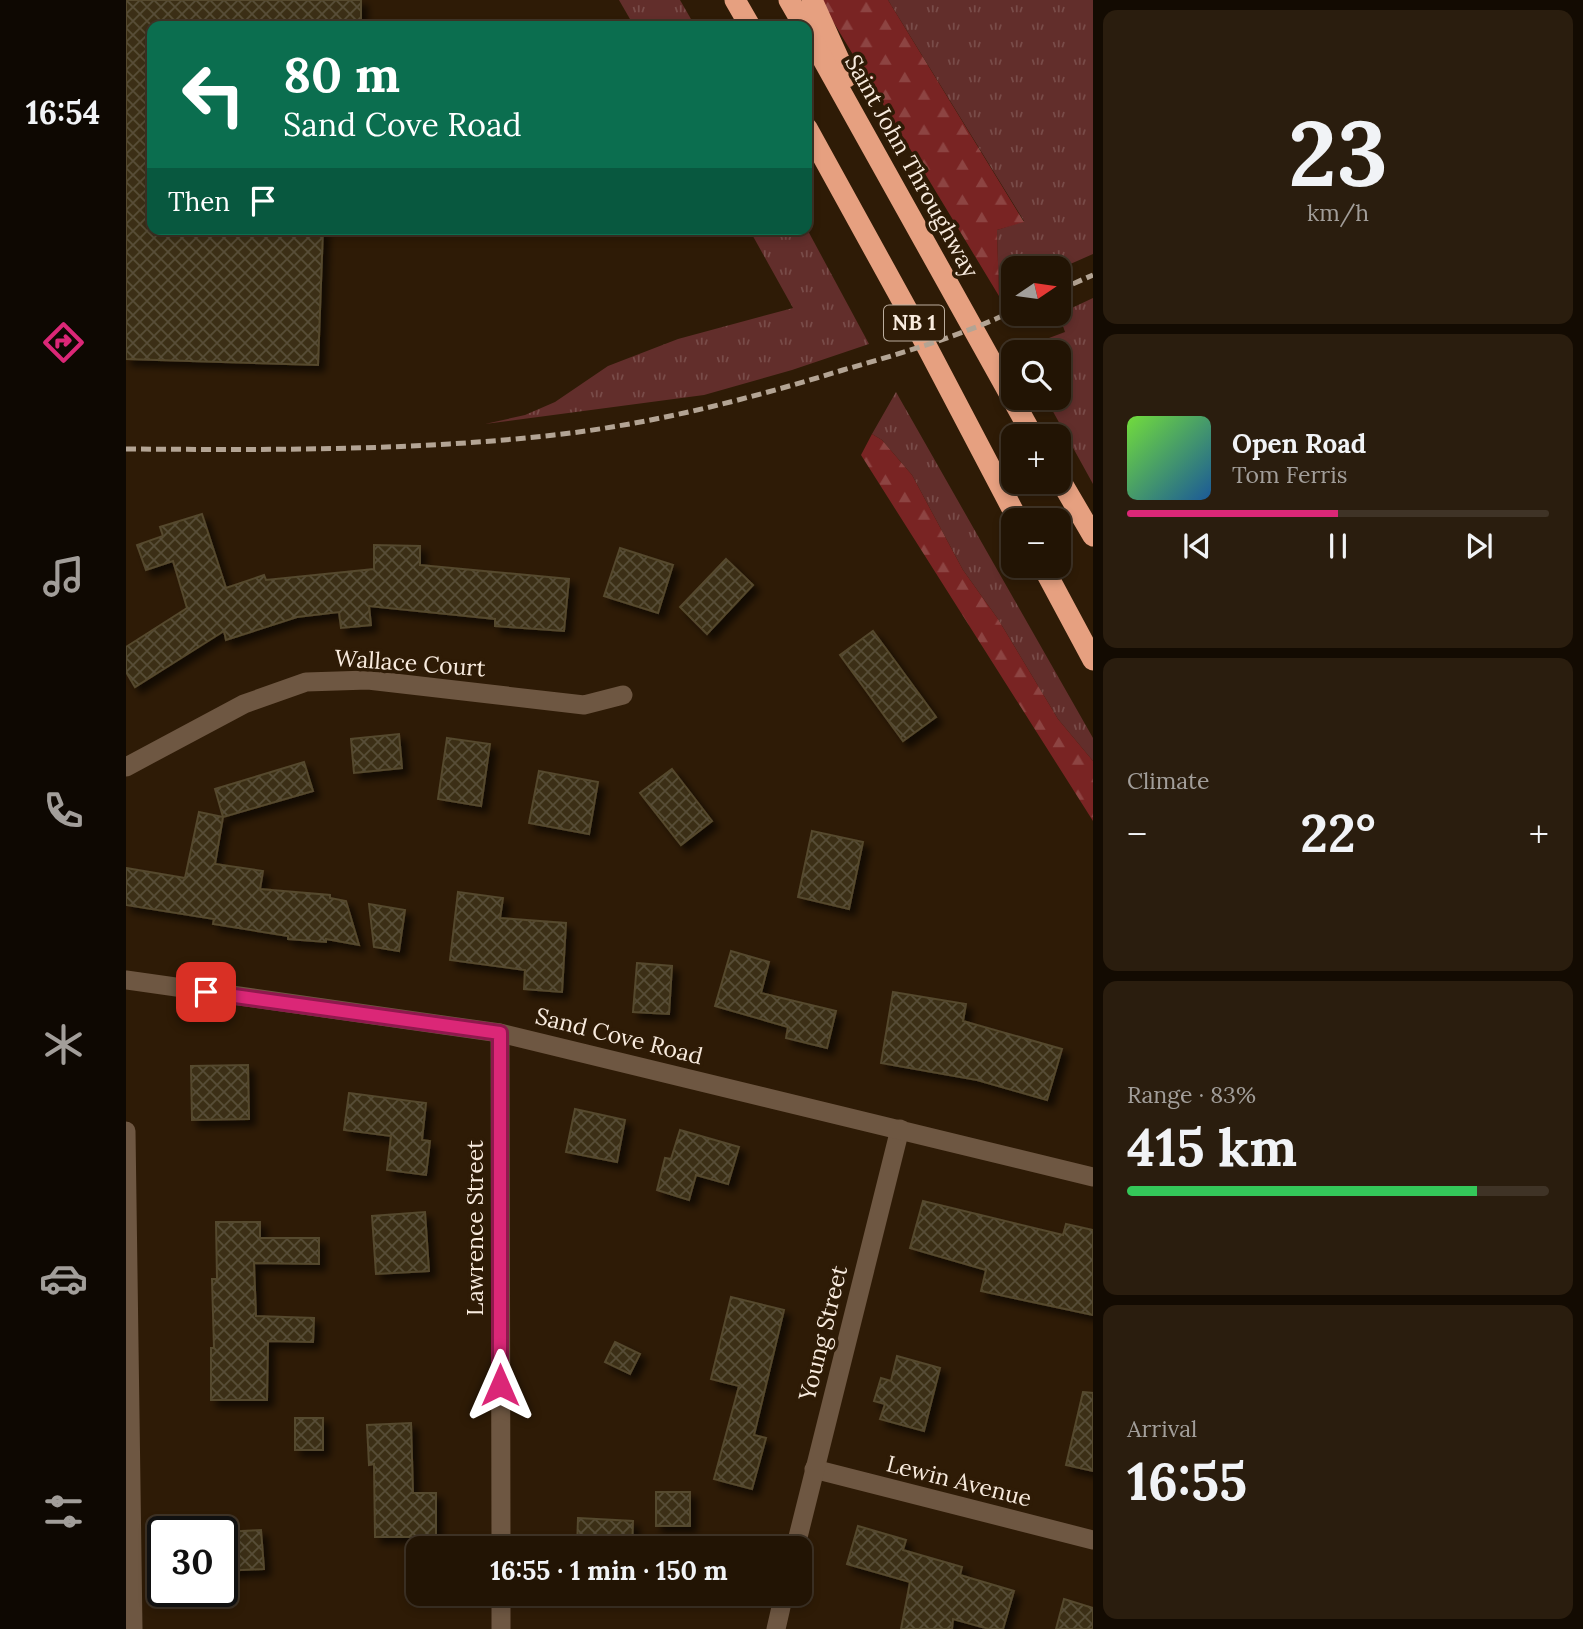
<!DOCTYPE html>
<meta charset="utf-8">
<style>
body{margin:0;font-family:Lora,serif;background:#2a1d0e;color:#f1f3f6;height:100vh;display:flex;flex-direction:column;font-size:26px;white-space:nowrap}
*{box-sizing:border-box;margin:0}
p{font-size:23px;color:#a29e9a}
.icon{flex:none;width:38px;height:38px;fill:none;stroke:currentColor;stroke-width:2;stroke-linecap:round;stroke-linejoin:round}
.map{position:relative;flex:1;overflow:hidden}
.side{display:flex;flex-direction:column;gap:10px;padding:10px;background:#130b02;width:490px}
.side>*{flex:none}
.top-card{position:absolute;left:21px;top:21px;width:665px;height:214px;border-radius:14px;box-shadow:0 4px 10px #0003,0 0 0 2px #3f3326;background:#0b6e4f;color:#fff;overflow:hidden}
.needle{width:46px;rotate:77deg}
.fabs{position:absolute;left:875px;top:256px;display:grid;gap:14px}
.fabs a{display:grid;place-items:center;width:70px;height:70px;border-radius:14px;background:#221404;box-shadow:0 4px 10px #0003,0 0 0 2px #3f3326;font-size:35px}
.speed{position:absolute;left:21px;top:1516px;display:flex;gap:14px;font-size:35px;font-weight:700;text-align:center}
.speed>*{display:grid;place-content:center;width:91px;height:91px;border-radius:50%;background:#221404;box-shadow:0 4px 10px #0003,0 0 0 2px #3f3326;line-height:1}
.speed .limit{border:4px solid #111;border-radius:10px;background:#fff;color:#111}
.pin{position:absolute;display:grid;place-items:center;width:60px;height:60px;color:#fff;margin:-30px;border-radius:14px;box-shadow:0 4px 10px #0006}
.me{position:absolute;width:77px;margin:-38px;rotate:0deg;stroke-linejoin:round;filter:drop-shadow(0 0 5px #0008)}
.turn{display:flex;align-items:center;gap:24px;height:147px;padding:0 21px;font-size:32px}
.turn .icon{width:91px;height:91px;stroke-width:2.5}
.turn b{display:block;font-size:49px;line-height:60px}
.then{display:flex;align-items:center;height:66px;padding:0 21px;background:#0003;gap:14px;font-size:26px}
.big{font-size:52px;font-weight:700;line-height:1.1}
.side .widget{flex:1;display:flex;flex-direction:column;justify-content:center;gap:10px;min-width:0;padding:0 24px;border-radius:14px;background:#2a1d0e}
.side .dial{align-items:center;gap:0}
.dial b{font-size:91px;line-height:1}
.song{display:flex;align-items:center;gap:21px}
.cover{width:84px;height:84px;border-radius:10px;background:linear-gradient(135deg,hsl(100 70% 55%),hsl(210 70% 35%))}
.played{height:7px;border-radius:4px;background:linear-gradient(90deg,#db2777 50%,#3f3326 50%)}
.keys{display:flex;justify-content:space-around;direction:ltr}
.heat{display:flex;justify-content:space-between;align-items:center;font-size:38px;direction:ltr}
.charge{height:10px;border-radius:5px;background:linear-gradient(90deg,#34c759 83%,#3f3326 0)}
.trip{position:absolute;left:280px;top:1536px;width:406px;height:70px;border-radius:14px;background:#221404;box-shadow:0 4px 10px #0003,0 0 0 2px #3f3326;font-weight:700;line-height:70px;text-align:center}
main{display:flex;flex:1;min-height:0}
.tab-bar{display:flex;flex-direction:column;width:126px;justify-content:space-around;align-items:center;background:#0e0802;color:#a29e9a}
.tab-bar .icon{width:49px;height:49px}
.tab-bar .on{color:#db2777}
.tab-bar b{font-size:32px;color:#f1f3f6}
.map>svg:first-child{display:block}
.grass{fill:url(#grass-tufts)}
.forest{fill:url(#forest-firs)}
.building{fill:url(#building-cross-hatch);stroke:#55482d;stroke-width:2;filter:url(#shadow)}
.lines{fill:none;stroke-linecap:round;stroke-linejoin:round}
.minor{stroke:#6e5742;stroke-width:19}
.tertiary{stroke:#6e5742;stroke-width:19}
.motorway{stroke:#e6a080;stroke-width:21}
.rail{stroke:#b3a494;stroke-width:5;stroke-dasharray:10 5;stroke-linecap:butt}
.route-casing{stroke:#8e194d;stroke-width:18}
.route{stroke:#db2777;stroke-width:12}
.labels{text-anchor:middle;stroke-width:7;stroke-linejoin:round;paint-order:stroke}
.shield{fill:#2e1b06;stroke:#bbad9d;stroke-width:2}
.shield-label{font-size:21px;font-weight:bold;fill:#f8ebde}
.street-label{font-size:23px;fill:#f8ebde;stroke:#2e1b06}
</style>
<main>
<nav class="tab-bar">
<b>16:54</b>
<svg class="icon on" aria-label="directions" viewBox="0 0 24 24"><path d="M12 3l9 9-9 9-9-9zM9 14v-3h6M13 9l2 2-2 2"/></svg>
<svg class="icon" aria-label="music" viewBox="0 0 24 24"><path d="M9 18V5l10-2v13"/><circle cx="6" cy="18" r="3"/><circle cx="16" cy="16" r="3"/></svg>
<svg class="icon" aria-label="phone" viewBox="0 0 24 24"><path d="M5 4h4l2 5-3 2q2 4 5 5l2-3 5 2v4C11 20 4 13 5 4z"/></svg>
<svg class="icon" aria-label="climate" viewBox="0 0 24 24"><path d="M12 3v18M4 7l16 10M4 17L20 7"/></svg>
<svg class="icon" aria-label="car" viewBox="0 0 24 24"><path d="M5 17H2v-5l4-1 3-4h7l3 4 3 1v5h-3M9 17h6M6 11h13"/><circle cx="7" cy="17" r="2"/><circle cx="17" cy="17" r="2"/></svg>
<svg class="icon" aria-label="filters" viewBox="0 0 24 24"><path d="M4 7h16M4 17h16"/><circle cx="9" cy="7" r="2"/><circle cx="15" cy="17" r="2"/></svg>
</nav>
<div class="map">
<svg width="967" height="1629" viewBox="0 0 967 1629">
<defs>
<pattern id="grass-tufts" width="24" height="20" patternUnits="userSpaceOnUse" patternTransform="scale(1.75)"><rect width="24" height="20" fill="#622e2b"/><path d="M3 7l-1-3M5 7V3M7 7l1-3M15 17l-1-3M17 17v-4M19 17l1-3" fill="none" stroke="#794c49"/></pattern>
<pattern id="forest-firs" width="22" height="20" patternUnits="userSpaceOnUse" patternTransform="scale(1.75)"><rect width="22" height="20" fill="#792423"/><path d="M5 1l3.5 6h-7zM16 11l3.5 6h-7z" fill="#8d4442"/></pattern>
<pattern id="building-cross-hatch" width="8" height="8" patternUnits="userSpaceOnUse" patternTransform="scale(1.75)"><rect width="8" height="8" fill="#3b2f15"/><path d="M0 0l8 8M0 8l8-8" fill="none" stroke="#584d37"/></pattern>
<filter id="shadow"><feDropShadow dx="6" dy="6" stdDeviation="3.5" flood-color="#0009"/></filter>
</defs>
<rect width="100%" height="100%" fill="#2e1b06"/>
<g class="grass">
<polygon points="493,0 554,0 569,26 508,26"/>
<polygon points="762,0 967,0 967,254 933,269 887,268 887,289 873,296 871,230 898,221"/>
<polygon points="623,229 681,229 743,344 666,370 578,395 359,424 399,415 429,402 482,366 552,339 667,308"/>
<polygon points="967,298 967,484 919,397 933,397 933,352 901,352 899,347 939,332 933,314"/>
<polygon points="770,392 967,738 967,761 932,719 872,619 837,570 786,475 756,440 746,434"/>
</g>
<g class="forest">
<polygon points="694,0 762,0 898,222 871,230 873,296"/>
<polygon points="746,434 756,440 786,475 837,570 872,619 932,719 967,761 967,821 735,455"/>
</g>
<g class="building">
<polygon points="0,0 235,0 235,26 26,26 26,229 197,229 192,365 0,359"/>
<polygon points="76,514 100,588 138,575 140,580 248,569 248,545 294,546 294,565 443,579 438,631 369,626 369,619 243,606 245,625 215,628 213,612 171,617 100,640 98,631 9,687 0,672 0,647 61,608 47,561 20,570 11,545 37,536 34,527"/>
<polygon points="494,548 547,565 532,613 478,596"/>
<polygon points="600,559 627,585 581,634 554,607"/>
<polygon points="747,631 810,717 777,741 714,655"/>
<polygon points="273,734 276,768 228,773 225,739"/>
<polygon points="321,738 364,744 355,806 312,799"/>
<polygon points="178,762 187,791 97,817 89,789"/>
<polygon points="546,769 586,821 555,845 514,793"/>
<polygon points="413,771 472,782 463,834 403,823"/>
<polygon points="73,812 97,817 89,864 137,871 134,889 204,895 204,898 220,901 233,945 200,939 200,942 162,939 162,936 87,924 88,919 0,905 0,868 59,878"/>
<polygon points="686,831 737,842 723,909 672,897"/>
<polygon points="332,892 377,898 374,918 440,923 436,992 398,989 399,970 324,960"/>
<polygon points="243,904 279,910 273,951 248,947"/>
<polygon points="605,951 643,962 635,993 710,1011 701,1048 660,1038 662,1027 589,1006"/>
<polygon points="511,963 546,966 543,1014 507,1012"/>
<polygon points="767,992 840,1004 837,1021 936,1049 921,1100 851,1080 755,1063"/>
<polygon points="122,1065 123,1119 66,1120 65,1066"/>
<polygon points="223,1093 300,1103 296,1140 304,1141 300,1175 261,1170 265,1136 218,1130"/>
<polygon points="449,1109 499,1120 491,1162 440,1152"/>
<polygon points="554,1130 613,1147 602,1184 570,1175 563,1200 531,1190 539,1158 545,1159"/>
<polygon points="797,1201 937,1235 940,1224 967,1230 967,1315 855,1291 860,1270 784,1248"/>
<polygon points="299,1212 303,1271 250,1274 246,1216"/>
<polygon points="90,1222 134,1222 134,1238 193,1238 193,1264 128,1263 130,1316 188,1318 187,1342 142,1341 141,1400 85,1400 85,1348 88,1348 86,1279 91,1279"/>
<polygon points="605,1297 658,1310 628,1435 640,1438 626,1489 588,1479 613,1386 585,1379"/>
<polygon points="489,1342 514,1354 504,1374 479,1362"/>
<polygon points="771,1356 814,1368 798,1431 754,1419 759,1404 748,1401 755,1378 765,1381"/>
<polygon points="957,1392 967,1393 967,1471 940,1465"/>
<rect x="169" y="1418" width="28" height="32"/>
<polygon points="285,1423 287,1493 310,1493 310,1537 249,1537 248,1464 243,1465 241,1425"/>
<rect x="530" y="1492" width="34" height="34"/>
<polygon points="452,1518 507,1521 506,1549 451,1549"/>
<polygon points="732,1526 780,1540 777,1550 836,1567 834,1575 888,1591 877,1629 863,1629 827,1619 826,1629 775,1629 784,1582 721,1564"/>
<polygon points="135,1530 138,1569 96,1571 96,1532"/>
<polygon points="938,1599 967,1608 967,1629 930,1629"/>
</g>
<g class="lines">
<g class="minor">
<polyline points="0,767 118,704 180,682 242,680 458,705 497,695"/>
<polyline points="374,1033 375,1549"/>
<polyline points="0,1131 7,1629"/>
<polyline points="688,1469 967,1540"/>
<polyline points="669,1549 774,1129"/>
<polyline points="375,1594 375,1629"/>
<polyline points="650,1629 658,1594"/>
</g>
<polyline class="tertiary" points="0,980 374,1033 967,1177"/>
<g class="motorway">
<polyline points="609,0 624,26"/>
<polyline points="663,0 678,26"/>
<polyline points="686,0 721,77"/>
<polyline points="681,31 907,436"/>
<polyline points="681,128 789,324 892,520"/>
<polyline points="933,478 967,536"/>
<polyline points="916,565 967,660"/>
</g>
<g class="rail">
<polyline points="933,290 967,275"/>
<path d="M0,449C143,450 286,451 428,435C527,424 623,399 717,370C773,354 835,336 887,311"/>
</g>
</g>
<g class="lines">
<g class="route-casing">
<polyline id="route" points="80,992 374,1033 374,1385"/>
</g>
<use href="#route" class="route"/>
</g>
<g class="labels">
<rect class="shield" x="758" y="305.5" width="60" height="35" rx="5"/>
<g class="shield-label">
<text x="788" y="330">NB 1</text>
</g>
<g class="street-label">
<text transform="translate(786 166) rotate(61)" y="8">Saint John Throughway</text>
<text transform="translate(284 663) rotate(4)" y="8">Wallace Court</text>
<text transform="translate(493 1036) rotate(14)" y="8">Sand Cove Road</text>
<text transform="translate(349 1228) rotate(-90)" y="8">Lawrence Street</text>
<text transform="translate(697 1333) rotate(-76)" y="8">Young Street</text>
<text transform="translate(833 1481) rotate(14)" y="8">Lewin Avenue</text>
</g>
</g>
</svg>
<div class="fabs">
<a><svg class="needle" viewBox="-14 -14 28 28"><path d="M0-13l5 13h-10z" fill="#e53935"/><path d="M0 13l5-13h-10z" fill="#a29e9a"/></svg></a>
<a><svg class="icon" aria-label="search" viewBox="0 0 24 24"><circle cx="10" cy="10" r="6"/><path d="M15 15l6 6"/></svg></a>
<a>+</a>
<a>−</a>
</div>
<div class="speed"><div class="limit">30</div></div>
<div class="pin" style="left:80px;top:992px;background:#d93025"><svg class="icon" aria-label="arrive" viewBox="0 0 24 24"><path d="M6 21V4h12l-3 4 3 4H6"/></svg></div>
<svg class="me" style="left:374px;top:1385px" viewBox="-20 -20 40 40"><path d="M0-17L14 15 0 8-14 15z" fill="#db2777" stroke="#fff" stroke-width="4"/></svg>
<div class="trip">16:55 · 1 min · 150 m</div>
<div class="top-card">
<div class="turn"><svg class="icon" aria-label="left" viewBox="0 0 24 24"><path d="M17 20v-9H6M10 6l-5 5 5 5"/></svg><div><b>80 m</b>Sand Cove Road</div></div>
<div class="then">Then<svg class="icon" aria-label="arrive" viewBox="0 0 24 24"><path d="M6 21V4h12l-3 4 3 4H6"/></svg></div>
</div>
</div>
<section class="side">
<div class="widget dial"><b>23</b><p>km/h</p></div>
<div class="widget">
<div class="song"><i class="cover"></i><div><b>Open Road</b><p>Tom Ferris</p></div></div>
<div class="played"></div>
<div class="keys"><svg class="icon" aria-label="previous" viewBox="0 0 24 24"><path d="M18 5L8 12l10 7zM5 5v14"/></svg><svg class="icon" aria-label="pause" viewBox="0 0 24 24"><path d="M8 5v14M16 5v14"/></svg><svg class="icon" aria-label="next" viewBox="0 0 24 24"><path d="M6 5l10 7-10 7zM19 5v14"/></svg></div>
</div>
<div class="widget"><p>Climate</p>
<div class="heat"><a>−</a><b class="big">22°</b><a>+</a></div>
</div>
<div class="widget"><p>Range · 83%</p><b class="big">415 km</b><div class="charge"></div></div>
<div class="widget"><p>Arrival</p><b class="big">16:55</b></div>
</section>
</main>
